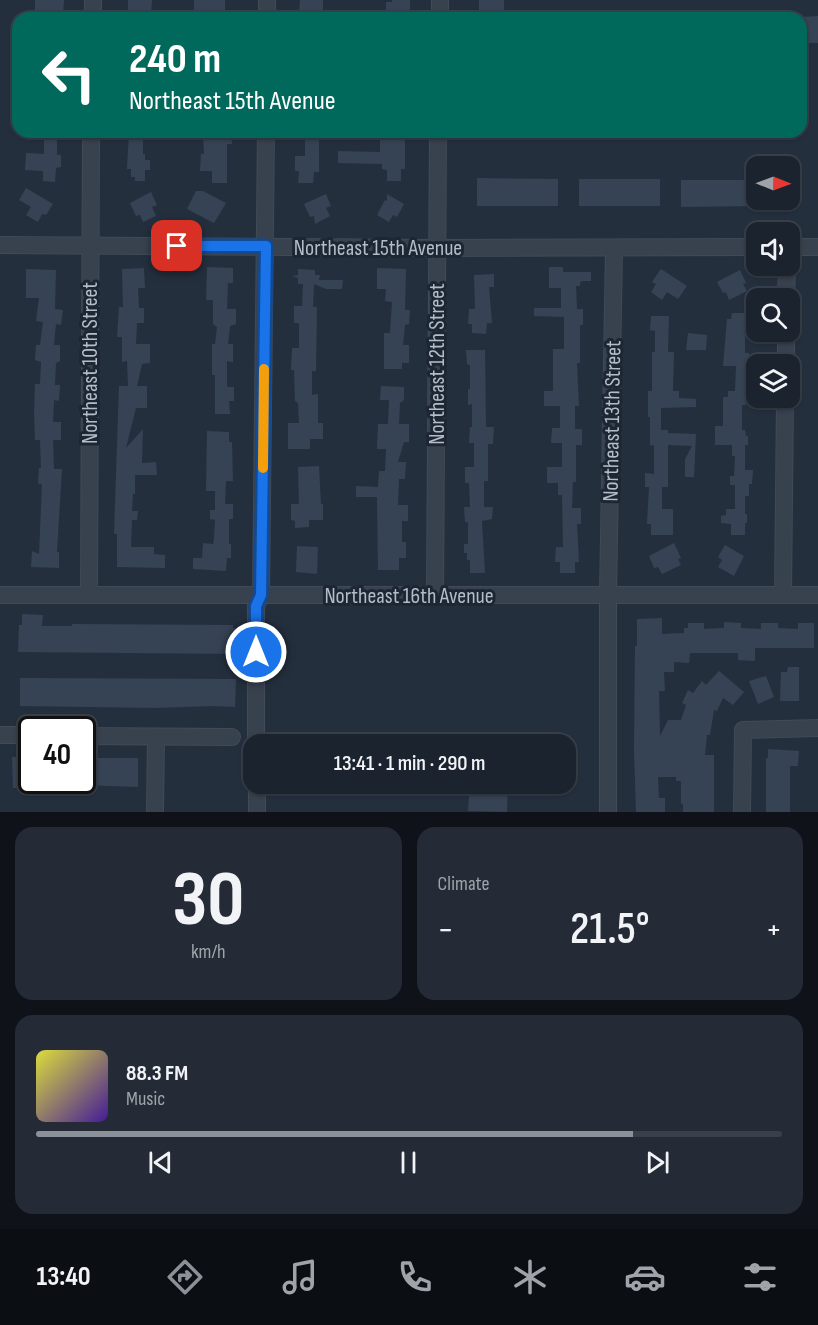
<!DOCTYPE html>
<meta charset="utf-8">
<style>
body{margin:0;font-family:"Sofia Sans Condensed",sans-serif;background:#242b36;color:#f1f3f6;height:100vh;display:flex;flex-direction:column;font-size:22px;white-space:nowrap}
*{box-sizing:border-box;margin:0}
p{font-size:20px;color:#a0a4aa}
.icon{flex:none;width:33px;height:33px;fill:none;stroke:currentColor;stroke-width:2;stroke-linecap:round;stroke-linejoin:round}
.map{position:relative;height:812px;overflow:hidden}
.details{display:flex;flex-direction:column;gap:15px;padding:15px;background:#0f1319;flex:1}
.details>*{flex:none}
.hud{position:absolute;left:12px;top:12px;width:795px;height:126px;border-radius:18px;box-shadow:0 2px 4px #0004,0 0 0 2px #39404a;background:#00695c;color:#fff;overflow:hidden}
.needle{width:39px;rotate:91deg}
.tools{position:absolute;left:746px;top:156px;display:grid;gap:12px}
.tools a{display:grid;place-items:center;width:54px;height:54px;border-radius:12px;background:#1b232e;box-shadow:0 2px 4px #0004,0 0 0 2px #39404a;font-size:30px}
.speed{position:absolute;left:18px;top:716px;display:flex;gap:12px;font-size:30px;font-weight:700;text-align:center}
.speed>*{display:grid;place-content:center;width:78px;height:78px;border-radius:50%;background:#1b232e;box-shadow:0 2px 4px #0004,0 0 0 2px #39404a;line-height:1}
.speed .limit{border:3px solid #111;border-radius:9px;background:#fff;color:#111}
.pin{position:absolute;display:grid;place-items:center;width:51px;height:51px;color:#fff;margin:-26px;border-radius:12px;box-shadow:0 3px 9px #0006}
.me{position:absolute;width:66px;margin:-33px;rotate:0deg;stroke-linejoin:round;filter:drop-shadow(0 0 4px #0008)}
.turn{display:flex;align-items:center;gap:21px;height:126px;padding:0 18px;font-size:27px}
.turn .icon{width:78px;height:78px;stroke-width:2.5}
.turn b{display:block;font-size:42px;line-height:51px}
.big{font-size:45px;font-weight:600;line-height:1.1}
.details .tile{flex:1;display:flex;flex-direction:column;justify-content:center;gap:9px;min-width:0;padding:0 21px;border-radius:18px;background:#242b36}
.details .dial{align-items:center;gap:0}
.dial b{font-size:78px;line-height:1}
.song{display:flex;align-items:center;gap:18px}
.cover{width:72px;height:72px;border-radius:9px;background:linear-gradient(135deg,hsl(60 70% 55%),hsl(260 70% 35%))}
.played{height:6px;border-radius:3px;background:linear-gradient(90deg,#8c9099 80%,#39404a 80%)}
.keys{display:flex;justify-content:space-around;direction:ltr}
.heat{display:flex;justify-content:space-between;align-items:center;font-size:33px;direction:ltr}
.details .tiles{flex:1;display:grid;gap:15px;grid-template-columns:1fr 1fr}
.tile:last-child{grid-column:span 2}
.trip{position:absolute;left:243px;top:734px;width:333px;height:60px;border-radius:18px;background:#1b232e;box-shadow:0 2px 4px #0004,0 0 0 2px #39404a;font-weight:600;line-height:60px;text-align:center}
.menu{display:flex;height:96px;justify-content:space-around;align-items:center;background:#0b0e12;color:#a0a4aa}
.menu .icon{width:42px;height:42px}
.menu .selected{color:#8c9099}
.menu b{font-size:27px;color:#f1f3f6}
.map>svg:first-child{display:block}
.building{fill:#364354}
.lines{fill:none;stroke-linecap:round;stroke-linejoin:round}
.minor-casing{stroke:#414a57;stroke-width:18}
.minor{stroke:#38414e;stroke-width:16}
.route-casing{stroke:#114b97;stroke-width:15}
.route{stroke:#1a73e8;stroke-width:10}
.slow{stroke:#f59e0b;stroke-width:10}
.labels{text-anchor:middle;stroke-width:6;stroke-linejoin:round;paint-order:stroke}
.street-label{font-size:22px;fill:#b4bcc9;stroke:#1d2633}
</style>
<div class="map">
<svg width="818" height="812" viewBox="0 0 818 812">
<rect width="100%" height="100%" fill="#242f3e"/>
<g class="building">
<polygon points="35,0 64,0 63,14 59,14 59,18 43,18 43,15 35,14"/>
<polygon points="128,0 152,0 151,14 146,14 146,18 132,18 132,13 128,13"/>
<rect x="194" y="0" width="31" height="18"/>
<polygon points="300,0 323,0 323,18 304,18 304,13 299,13"/>
<polygon points="392,0 410,0 410,12 405,12 405,18 391,18 391,12 386,12 386,2 392,2"/>
<rect x="479" y="0" width="25" height="17"/>
<polygon points="818,16 818,43 801,43 801,17"/>
<polygon points="44,132 57,132 57,155 61,155 61,167 56,168 55,182 43,181 43,171 25,170 26,153 44,154"/>
<polygon points="129,132 143,132 143,154 145,154 145,160 150,160 150,170 145,170 145,181 135,181 135,177 131,177 131,169 127,169"/>
<polygon points="203,132 231,132 232,144 227,144 227,183 212,183 212,171 200,171 201,154 204,154"/>
<polygon points="305,132 319,132 319,172 314,172 313,183 298,183 299,171 295,171 295,156 305,156"/>
<polygon points="380,132 405,132 405,169 401,169 401,181 387,181 387,170 382,169 382,164 338,163 338,151 380,152"/>
<polygon points="477,178 558,179 558,206 477,206"/>
<rect x="579" y="179" width="81" height="27"/>
<polygon points="681,180 756,180 756,206 681,207"/>
<polygon points="26,188 53,204 46,215 42,214 38,222 26,215 31,207 19,200"/>
<polygon points="196,191 203,191 226,203 214,223 187,209"/>
<polygon points="151,192 157,205 152,207 156,216 143,222 140,215 136,216 130,203"/>
<polygon points="326,194 331,206 326,208 330,216 315,224 314,216 310,217 304,204"/>
<polygon points="387,194 404,204 397,217 393,215 389,222 377,215 385,200 387,201"/>
<polygon points="207,267 233,268 233,283 228,283 227,309 236,309 236,324 230,326 228,344 233,344 233,362 227,361 227,387 234,387 234,401 229,401 230,414 215,414 215,375 212,375 212,344 215,344 217,327 213,324 213,300 206,300"/>
<polygon points="549,267 563,267 563,272 591,272 591,281 583,281 580,282 580,286 576,286 577,309 583,309 583,325 580,325 580,363 577,363 579,406 575,406 575,429 582,429 582,445 576,445 576,482 573,482 572,508 581,508 581,524 577,524 579,562 575,562 575,573 560,573 560,562 555,562 556,547 563,547 562,495 558,495 558,483 547,483 547,467 562,467 562,443 551,443 552,428 560,428 560,406 544,406 544,391 553,391 553,349 564,349 564,317 534,316 534,308 561,308 561,288 549,288"/>
<polygon points="144,268 145,288 138,288 139,308 144,308 144,323 137,323 136,344 150,344 150,363 142,364 137,386 147,386 147,408 136,408 126,448 143,429 142,463 156,462 157,475 135,475 135,494 133,494 132,511 138,511 137,520 132,520 131,547 154,547 154,554 165,555 165,568 117,567 117,534 114,534 119,386 128,386 127,361 122,362 122,337 117,337 119,307 123,307 122,269"/>
<polygon points="377,268 406,269 405,310 410,310 409,324 405,325 403,345 409,345 409,363 402,363 402,369 384,369 384,333 390,333 392,302 385,301 386,289 377,289"/>
<polygon points="26,269 56,270 55,309 63,310 61,325 56,324 54,345 60,345 60,361 56,363 55,385 60,385 59,401 54,400 53,422 61,422 61,440 53,440 54,469 62,469 57,552 59,552 59,568 31,567 32,551 39,554 42,484 38,484 39,468 41,468 40,440 35,440 34,412 35,384 40,384 41,362 35,360 36,345 40,345 43,322 36,321 39,298 26,298"/>
<polygon points="298,269 315,270 315,275 320,275 319,280 343,280 342,289 326,289 314,284 313,307 317,307 316,371 312,371 312,395 318,394 318,423 323,423 323,439 310,439 310,449 288,449 288,423 299,423 298,403 295,401 294,370 291,370 292,348 299,348 299,323 294,323 294,306 302,306 303,284 298,284 298,278 292,276 298,275"/>
<polygon points="661,269 687,286 678,299 667,292 662,300 651,292 656,284 652,282"/>
<polygon points="740,270 746,283 743,284 747,291 729,300 726,292 723,293 717,282"/>
<polygon points="494,274 494,287 489,287 492,323 487,323 486,334 472,333 472,324 468,324 469,309 475,309 474,275"/>
<polygon points="732,313 749,313 749,326 745,326 745,353 749,353 749,378 746,378 746,405 742,405 742,430 745,430 746,436 748,436 748,445 745,445 745,470 753,470 752,484 749,484 749,496 745,496 745,514 747,514 747,523 745,523 745,535 731,535 731,524 721,523 721,516 726,515 726,509 735,509 735,485 730,485 730,476 734,476 735,456 732,456 732,445 715,445 715,426 723,426 723,397 728,397 728,391 735,391 736,366 723,366 727,319 731,319"/>
<polygon points="651,316 669,316 668,352 674,352 673,391 679,391 679,398 696,399 696,407 661,408 661,430 668,430 668,433 696,434 694,477 685,477 685,459 692,446 668,445 668,487 662,487 662,509 673,509 673,535 651,535 651,524 647,524 649,487 645,487 645,473 654,474 654,446 650,445 650,417 648,417 648,391 652,391 652,352 655,352 655,331 650,330"/>
<polygon points="688,333 707,335 706,350 686,350"/>
<polygon points="466,350 485,350 486,427 494,427 493,444 488,444 488,481 484,481 484,507 493,507 492,519 482,521 485,573 470,573 470,560 467,560 467,553 464,553 464,544 468,544 468,522 465,522 464,507 470,507 469,483 465,483 465,467 474,467 474,443 469,443 470,427 472,427 472,404 468,405 468,389 470,389 470,365 467,364"/>
<polygon points="381,386 404,387 404,400 400,403 399,424 409,424 409,442 404,442 398,462 406,462 405,479 399,479 398,505 408,505 408,521 402,521 402,542 406,542 406,558 399,558 399,570 378,570 377,497 356,497 356,486 378,487 379,471 385,471 386,449 377,449 378,424 388,424 389,400 380,400"/>
<polygon points="207,431 229,432 229,442 232,442 233,481 226,481 225,504 233,504 233,519 229,519 229,544 231,544 231,558 227,558 226,571 193,569 193,558 202,558 203,543 213,544 214,539 215,520 210,519 210,510 215,510 215,491 206,491"/>
<polygon points="319,466 321,504 323,504 323,520 309,520 309,527 295,528 295,521 291,520 291,504 299,504 298,467"/>
<polygon points="674,543 681,558 678,559 681,565 662,574 658,567 654,568 649,556"/>
<polygon points="725,545 744,556 734,576 718,567 722,560 718,557"/>
<polygon points="297,546 318,547 317,574 296,572"/>
<polygon points="22,614 43,615 42,626 72,626 72,624 233,625 233,628 237,628 236,654 18,652 19,625 22,625"/>
<polygon points="662,618 662,634 684,633 684,628 688,628 688,623 704,623 704,629 724,628 724,622 741,623 741,628 761,629 761,623 778,623 778,628 798,629 798,623 814,623 814,648 755,648 755,661 738,660 738,653 690,653 689,663 674,662 674,672 664,672 665,691 659,691 660,736 668,720 681,720 686,705 682,703 688,690 693,693 702,681 706,685 719,671 744,692 733,705 723,698 717,711 714,710 710,735 707,735 705,755 714,755 714,812 683,812 683,804 681,804 681,781 676,781 676,777 658,777 659,798 665,798 665,812 636,812 634,751 635,646 637,646 637,619"/>
<polygon points="788,667 799,667 799,701 780,701 781,672 787,672"/>
<polygon points="766,676 774,697 758,704 749,681"/>
<polygon points="20,678 236,679 235,707 211,706 157,708 20,706"/>
<polygon points="768,749 799,751 798,766 790,766 790,812 766,812 766,758 768,758"/>
<polygon points="12,757 32,757 32,786 30,788 13,788"/>
<polygon points="82,758 138,758 138,787 82,785"/>
<polygon points="470,783 508,783 507,812 468,811"/>
</g>
<g class="lines">
<g class="minor-casing">
<g id="minor">
<polyline points="93,18 93,0"/>
<polyline points="267,18 267,0"/>
<polyline points="440,18 440,0"/>
<polyline points="0,245 437,248 756,247"/>
<polyline points="789,247 818,247"/>
<polyline points="786,298 787,266"/>
<polyline points="786,364 786,332"/>
<polyline points="89,594 91,132"/>
<polyline points="0,595 818,595"/>
<polyline points="783,595 785,398"/>
<polyline points="435,596 438,132"/>
<polyline points="0,735 32,735"/>
<polyline points="82,736 232,737"/>
<polyline points="256,744 256,606 261,595 266,132"/>
<polyline points="257,783 257,812"/>
<polyline points="155,812 156,737"/>
<polyline points="608,812 608,595 614,248"/>
<polyline points="742,812 743,730 818,728"/>
</g>
</g>
<use href="#minor" class="minor"/>
</g>
<g class="lines">
<g class="route-casing">
<polyline id="route" points="177,246 266,246 261,595 256,606 256,652"/>
</g>
<use href="#route" class="route"/>
<polyline class="slow" points="263,468 264,369"/>
</g>
<g class="labels">
<g class="street-label">
<text x="378" y="255">Northeast 15th Avenue</text>
<text transform="translate(89 363) rotate(-90)" y="8">Northeast 10th Street</text>
<text transform="translate(436 364) rotate(-90)" y="8">Northeast 12th Street</text>
<text transform="translate(611 421) rotate(-89)" y="8">Northeast 13th Street</text>
<text x="409" y="603">Northeast 16th Avenue</text>
</g>
</g>
</svg>
<div class="tools">
<a><svg class="needle" viewBox="-14 -14 28 28"><path d="M0-13l5 13h-10z" fill="#e53935"/><path d="M0 13l5-13h-10z" fill="#a0a4aa"/></svg></a>
<a><svg class="icon" aria-label="sound" viewBox="0 0 24 24"><path d="M4 9h4l5-4v14l-5-4H4zM17 9q2 3 0 6"/></svg></a>
<a><svg class="icon" aria-label="search" viewBox="0 0 24 24"><circle cx="10" cy="10" r="6"/><path d="M15 15l6 6"/></svg></a>
<a><svg class="icon" aria-label="layers" viewBox="0 0 24 24"><path d="M12 4l9 5-9 5-9-5zM3 14l9 5 9-5"/></svg></a>
</div>
<div class="speed"><div class="limit">40</div></div>
<div class="pin" style="left:177px;top:246px;background:#d93025"><svg class="icon" aria-label="arrive" viewBox="0 0 24 24"><path d="M6 21V4h12l-3 4 3 4H6"/></svg></div>
<svg class="me" style="left:256px;top:652px" viewBox="-20 -20 40 40"><circle r="17" fill="#1a73e8" stroke="#fff" stroke-width="3"/><path d="M0-11L8 9 0 5-8 9z" fill="#fff"/></svg>
<div class="trip">13:41 · 1 min · 290 m</div>
<div class="hud">
<div class="turn"><svg class="icon" aria-label="left" viewBox="0 0 24 24"><path d="M17 20v-9H6M10 6l-5 5 5 5"/></svg><div><b>240 m</b>Northeast 15th Avenue</div></div>
</div>
</div>
<section class="details">
<div class="tiles">
<div class="tile dial"><b>30</b><p>km/h</p></div>
<div class="tile"><p>Climate</p>
<div class="heat"><a>−</a><b class="big">21.5°</b><a>+</a></div>
</div>
<div class="tile">
<div class="song"><i class="cover"></i><div><b>88.3 FM</b><p>Music</p></div></div>
<div class="played"></div>
<div class="keys"><svg class="icon" aria-label="previous" viewBox="0 0 24 24"><path d="M18 5L8 12l10 7zM5 5v14"/></svg><svg class="icon" aria-label="pause" viewBox="0 0 24 24"><path d="M8 5v14M16 5v14"/></svg><svg class="icon" aria-label="next" viewBox="0 0 24 24"><path d="M6 5l10 7-10 7zM19 5v14"/></svg></div>
</div>
</div>
</section>
<nav class="menu">
<b>13:40</b>
<svg class="icon selected" aria-label="directions" viewBox="0 0 24 24"><path d="M12 3l9 9-9 9-9-9zM9 14v-3h6M13 9l2 2-2 2"/></svg>
<svg class="icon" aria-label="music" viewBox="0 0 24 24"><path d="M9 18V5l10-2v13"/><circle cx="6" cy="18" r="3"/><circle cx="16" cy="16" r="3"/></svg>
<svg class="icon" aria-label="phone" viewBox="0 0 24 24"><path d="M5 4h4l2 5-3 2q2 4 5 5l2-3 5 2v4C11 20 4 13 5 4z"/></svg>
<svg class="icon" aria-label="climate" viewBox="0 0 24 24"><path d="M12 3v18M4 7l16 10M4 17L20 7"/></svg>
<svg class="icon" aria-label="car" viewBox="0 0 24 24"><path d="M5 17H2v-5l4-1 3-4h7l3 4 3 1v5h-3M9 17h6M6 11h13"/><circle cx="7" cy="17" r="2"/><circle cx="17" cy="17" r="2"/></svg>
<svg class="icon" aria-label="filters" viewBox="0 0 24 24"><path d="M4 7h16M4 17h16"/><circle cx="9" cy="7" r="2"/><circle cx="15" cy="17" r="2"/></svg>
</nav>
